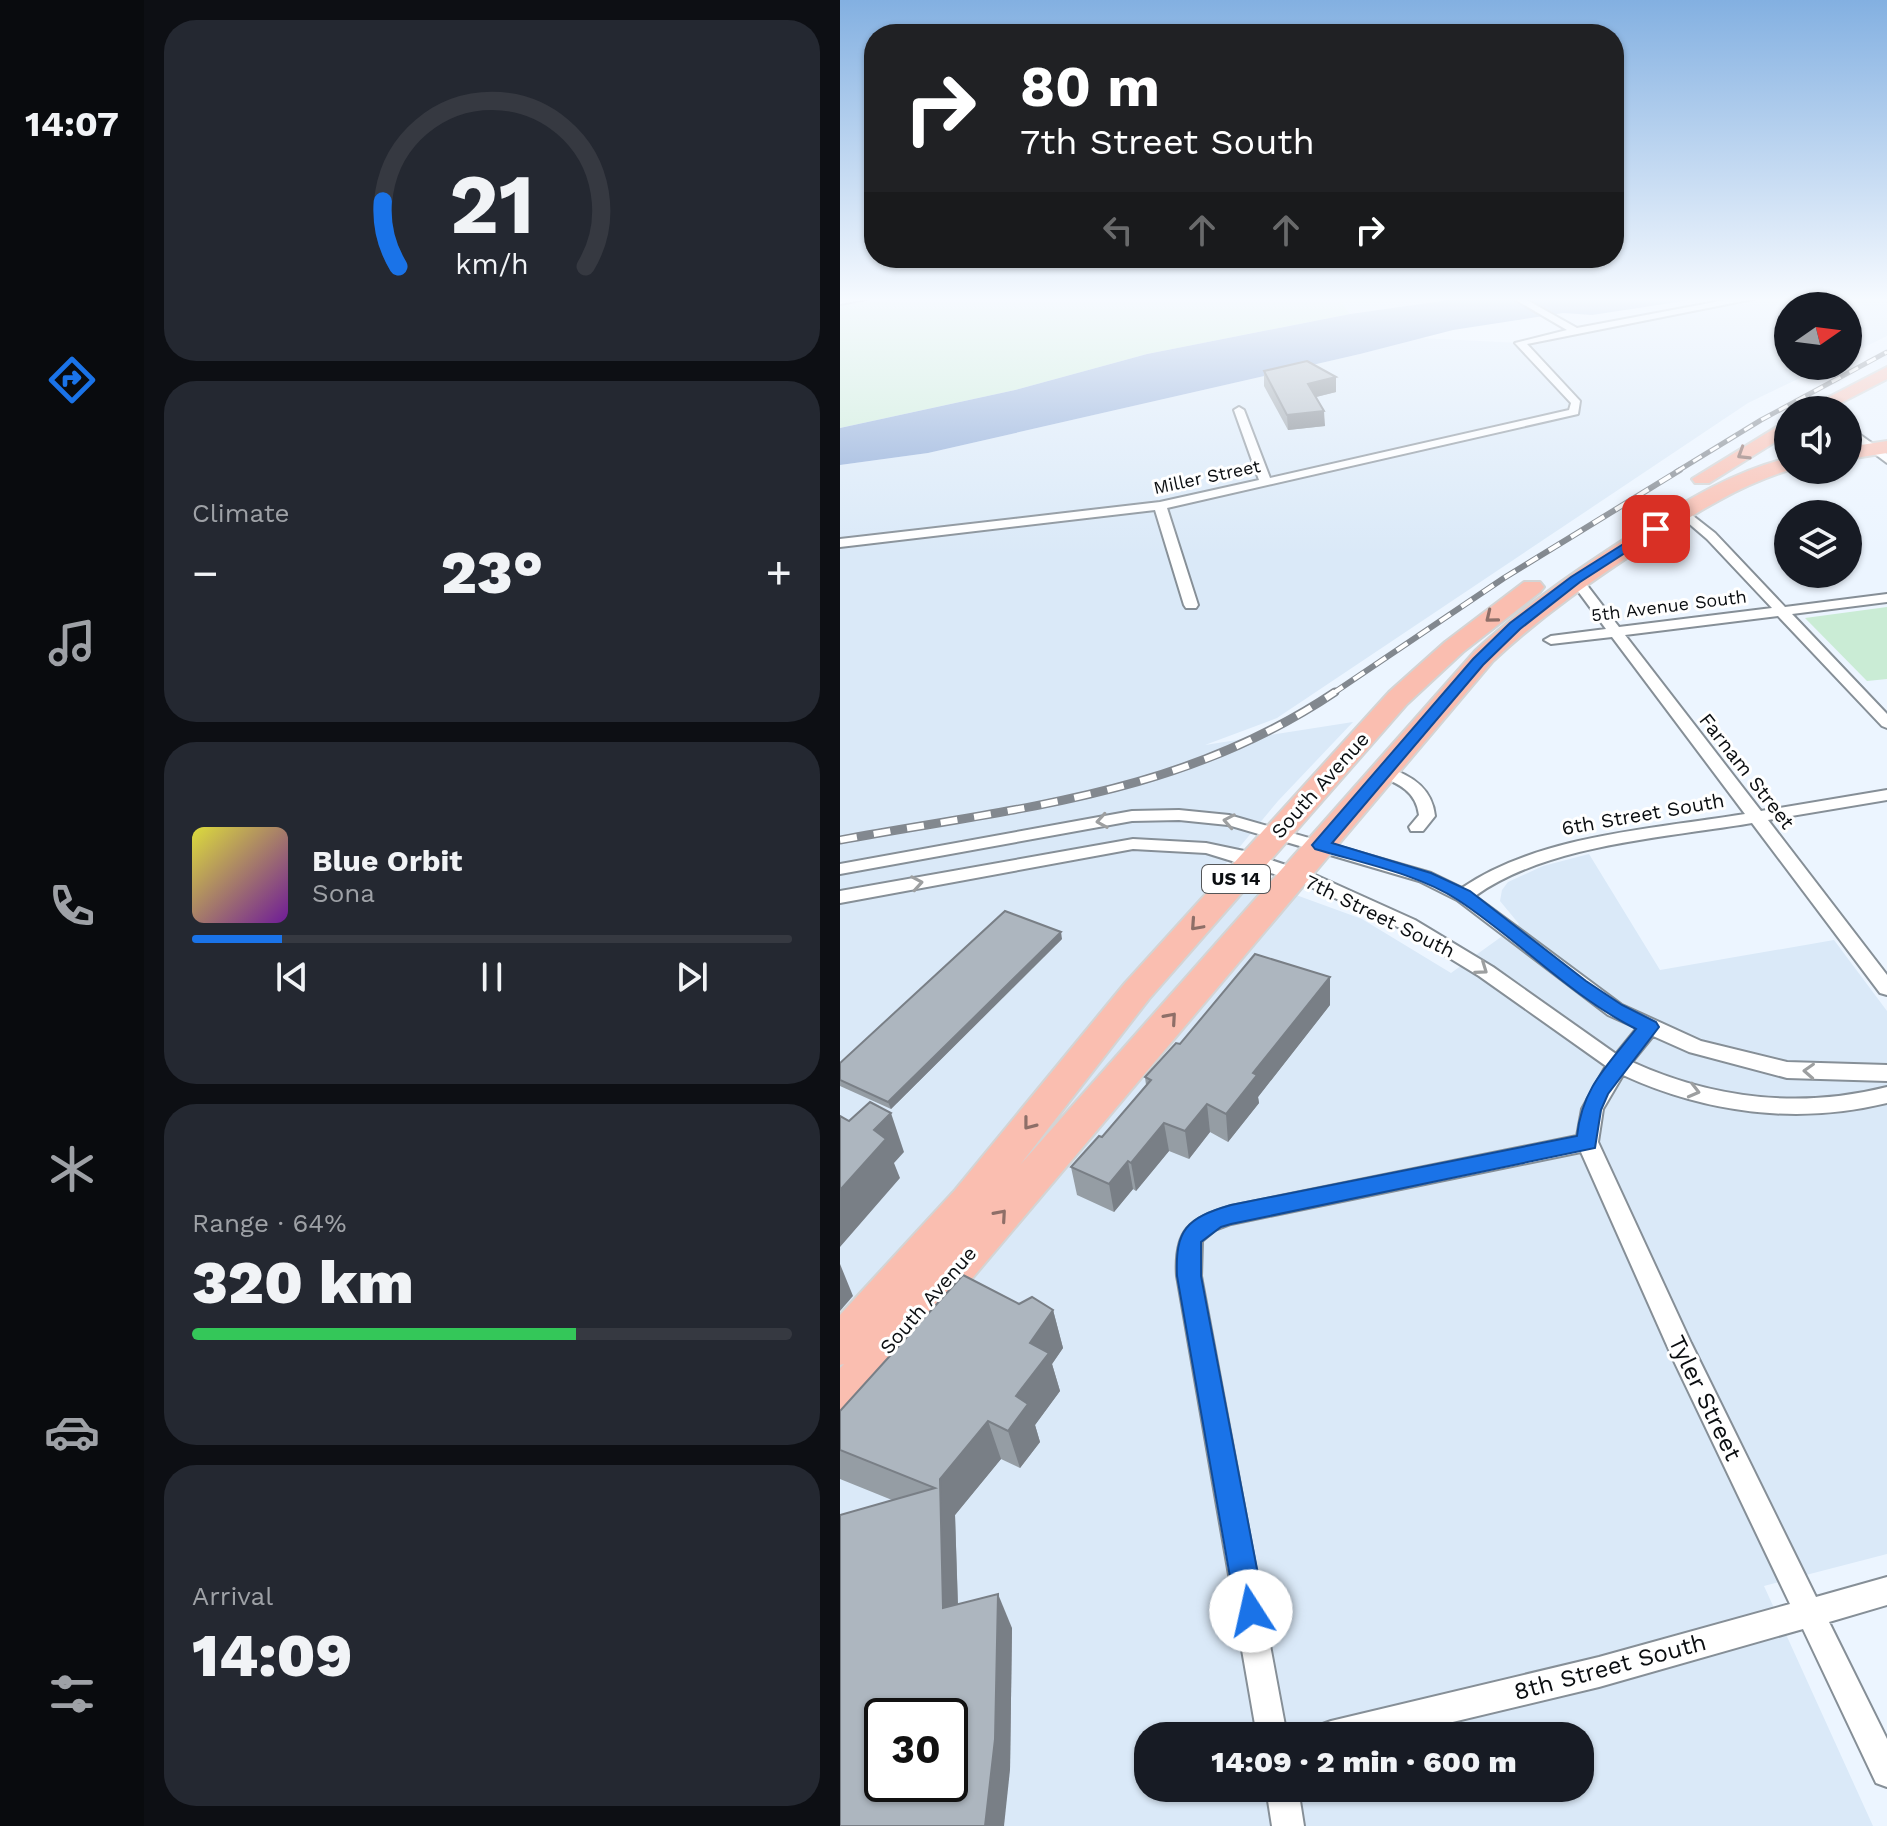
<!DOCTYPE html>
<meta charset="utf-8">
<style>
body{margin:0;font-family:"Work Sans",sans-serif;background:#242831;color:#f1f3f6;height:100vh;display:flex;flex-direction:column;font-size:30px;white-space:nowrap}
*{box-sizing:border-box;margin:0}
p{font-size:26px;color:#9ea1a6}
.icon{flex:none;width:44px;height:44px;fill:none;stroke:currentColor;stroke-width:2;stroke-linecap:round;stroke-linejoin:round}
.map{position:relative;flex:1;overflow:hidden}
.side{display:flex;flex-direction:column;gap:20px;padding:20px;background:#0d0f14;width:696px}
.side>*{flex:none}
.banner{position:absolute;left:24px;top:24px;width:760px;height:244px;border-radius:32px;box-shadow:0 2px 6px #0004;background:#202124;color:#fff;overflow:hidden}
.needle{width:52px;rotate:76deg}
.tools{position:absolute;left:934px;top:292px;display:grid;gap:16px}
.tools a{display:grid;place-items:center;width:88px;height:88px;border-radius:50%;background:#171b24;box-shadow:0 2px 6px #0004;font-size:40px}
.speed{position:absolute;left:24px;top:1698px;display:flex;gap:16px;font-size:40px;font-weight:700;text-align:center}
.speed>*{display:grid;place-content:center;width:104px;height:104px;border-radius:50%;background:#171b24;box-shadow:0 2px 6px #0004;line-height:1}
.speed .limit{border:4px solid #111;border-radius:12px;background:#fff;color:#111}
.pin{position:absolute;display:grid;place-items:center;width:68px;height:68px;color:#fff;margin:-34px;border-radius:16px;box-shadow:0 4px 12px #0006}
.me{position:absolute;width:88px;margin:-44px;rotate:350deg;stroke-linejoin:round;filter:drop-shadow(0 0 6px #0008)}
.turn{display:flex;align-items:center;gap:28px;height:168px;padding:0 24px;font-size:36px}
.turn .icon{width:104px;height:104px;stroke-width:2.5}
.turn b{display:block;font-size:56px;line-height:68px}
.lanes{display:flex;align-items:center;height:76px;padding:0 24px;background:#0003;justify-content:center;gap:40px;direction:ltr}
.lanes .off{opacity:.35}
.big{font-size:60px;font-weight:800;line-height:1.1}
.side .widget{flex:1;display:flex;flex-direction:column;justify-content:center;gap:12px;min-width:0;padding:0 28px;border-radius:32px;background:#242831}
.side .dial{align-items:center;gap:0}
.dial svg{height:208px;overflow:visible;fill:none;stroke:#363941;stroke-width:7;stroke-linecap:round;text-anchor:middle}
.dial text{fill:#f1f3f6;stroke:none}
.song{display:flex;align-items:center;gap:24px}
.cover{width:96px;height:96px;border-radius:12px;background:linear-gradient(135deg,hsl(60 70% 55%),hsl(280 70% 35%))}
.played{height:8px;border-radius:4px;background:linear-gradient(90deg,#1a73e8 15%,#363941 15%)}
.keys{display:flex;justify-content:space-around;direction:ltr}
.heat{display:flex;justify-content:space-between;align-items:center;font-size:44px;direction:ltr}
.charge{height:12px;border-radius:6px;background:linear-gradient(90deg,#34c759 64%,#363941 0)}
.trip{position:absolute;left:294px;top:1722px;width:460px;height:80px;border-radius:32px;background:#171b24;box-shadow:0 2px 6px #0004;font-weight:800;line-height:80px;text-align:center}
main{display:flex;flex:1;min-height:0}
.menu{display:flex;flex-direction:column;width:144px;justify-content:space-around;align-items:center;background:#090b0e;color:#9ea1a6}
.menu .icon{width:56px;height:56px}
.menu .current{color:#1a73e8}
.menu b{font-size:36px;color:#f1f3f6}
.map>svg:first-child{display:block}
.built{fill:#dae9f8;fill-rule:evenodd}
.green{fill:#caecd5}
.water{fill:#8ca9d6}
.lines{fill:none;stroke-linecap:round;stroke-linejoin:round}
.minor-casing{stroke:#868f97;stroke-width:4}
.trunk-casing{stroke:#d3d4d4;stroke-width:4}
.minor{fill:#fff;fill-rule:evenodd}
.trunk{fill:#fabeb0;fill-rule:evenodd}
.rail-far2-casing{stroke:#82888f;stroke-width:5}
.rail-far1-casing{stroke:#82888f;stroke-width:6}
.rail-casing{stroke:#82888f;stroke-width:9}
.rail-far2{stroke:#fff;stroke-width:3;stroke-dasharray:10;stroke-linecap:butt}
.rail-far1{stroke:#fff;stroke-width:4;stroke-dasharray:13;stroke-linecap:butt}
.rail{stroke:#fff;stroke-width:6;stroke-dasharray:17;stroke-linecap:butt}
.wall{fill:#959da4}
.shaded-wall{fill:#797f86}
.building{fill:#adb6bf;stroke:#797f86;stroke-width:2;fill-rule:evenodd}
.oneway{stroke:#8e6f68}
.oneway2{stroke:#9d9fa0}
.route{fill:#1a73e8;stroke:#114b97;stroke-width:2}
.labels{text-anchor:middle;stroke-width:6;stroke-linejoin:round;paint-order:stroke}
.far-street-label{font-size:18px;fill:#0b0e11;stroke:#fff}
.shield{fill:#fff;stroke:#545658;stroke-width:2}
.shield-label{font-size:18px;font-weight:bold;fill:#0b0e11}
.street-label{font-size:20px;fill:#0b0e11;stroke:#fff}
.near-street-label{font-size:24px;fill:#0b0e11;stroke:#fff}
</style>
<main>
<nav class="menu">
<b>14:07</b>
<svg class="icon current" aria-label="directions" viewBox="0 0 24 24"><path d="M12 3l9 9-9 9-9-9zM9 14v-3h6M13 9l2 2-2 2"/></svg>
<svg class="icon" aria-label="music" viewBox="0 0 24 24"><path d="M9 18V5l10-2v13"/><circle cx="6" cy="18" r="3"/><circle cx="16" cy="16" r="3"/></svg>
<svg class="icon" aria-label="phone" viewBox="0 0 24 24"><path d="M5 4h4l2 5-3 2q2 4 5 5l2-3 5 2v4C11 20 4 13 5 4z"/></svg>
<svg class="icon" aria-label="climate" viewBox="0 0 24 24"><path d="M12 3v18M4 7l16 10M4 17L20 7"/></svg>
<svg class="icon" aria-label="car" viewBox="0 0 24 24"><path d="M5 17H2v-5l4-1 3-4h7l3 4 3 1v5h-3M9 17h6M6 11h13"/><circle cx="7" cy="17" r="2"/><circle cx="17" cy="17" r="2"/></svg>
<svg class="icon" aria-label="filters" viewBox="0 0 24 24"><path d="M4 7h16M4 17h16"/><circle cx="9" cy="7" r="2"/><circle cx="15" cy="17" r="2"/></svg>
</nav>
<section class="side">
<div class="widget dial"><svg viewBox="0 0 100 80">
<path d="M14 69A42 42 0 1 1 86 69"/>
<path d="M14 69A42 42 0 0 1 8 44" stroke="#1a73e8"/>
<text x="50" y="56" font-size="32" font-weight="700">21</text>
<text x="50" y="72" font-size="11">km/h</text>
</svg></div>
<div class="widget"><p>Climate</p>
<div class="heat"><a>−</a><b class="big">23°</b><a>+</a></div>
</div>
<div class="widget">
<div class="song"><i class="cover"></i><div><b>Blue Orbit</b><p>Sona</p></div></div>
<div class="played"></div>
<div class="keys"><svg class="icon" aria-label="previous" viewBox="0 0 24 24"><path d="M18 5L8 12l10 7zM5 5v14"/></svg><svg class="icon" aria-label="pause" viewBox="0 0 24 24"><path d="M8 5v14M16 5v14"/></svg><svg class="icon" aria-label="next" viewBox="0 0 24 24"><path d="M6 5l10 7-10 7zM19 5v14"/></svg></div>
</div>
<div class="widget"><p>Range · 64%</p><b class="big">320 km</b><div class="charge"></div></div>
<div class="widget"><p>Arrival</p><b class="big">14:09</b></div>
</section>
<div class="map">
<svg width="1047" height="1826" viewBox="0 0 1047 1826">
<rect width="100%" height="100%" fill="#ecf5ff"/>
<g class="built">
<polygon points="498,299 616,299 510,314"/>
<path d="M909,299H1047V336L1008,355V306H948V366H985L908,403L437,718L365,745L513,722L438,801L382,868L522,919L611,973L679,924L660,901L662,890L668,882L703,866L749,854L820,970L994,940L1047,1011V1554L924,1586L1033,1826H0V465L88,453L520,354L579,338L680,343ZM42,1716H110V1784H42ZM308,1736H740V1788H308Z"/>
</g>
<g class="green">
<polygon points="66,299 498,299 510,314 307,354 175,390 0,428 0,304"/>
<polygon points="1047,607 1047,679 1027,681 965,618"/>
</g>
<polygon class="water" points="616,299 857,299 752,315 723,313 613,330 520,354 88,453 0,465 0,428 175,390 307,354 510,314"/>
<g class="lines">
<g class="minor-casing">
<g id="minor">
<polygon points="0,299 27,299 0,304"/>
<polygon points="674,299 685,299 737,328 891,299 913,299 687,344 740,401 738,414 327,508 358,605 356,608 346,608 344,605 315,510 0,547 0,539 320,502 419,480 394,410 399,407 404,410 430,478 729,410 731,403 675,343 727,330"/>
<polygon points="1008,426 1047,454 1047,463 1008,434"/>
<path d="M843,508L875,533L945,607L1047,594V602L952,614L1047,714V728L1042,726L938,616L785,635L921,811L1047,790V800L928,820L1047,975V995L1040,993L912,823C824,838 708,844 635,896L782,1005L861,1041L947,1062L1047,1065V1081L947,1078L849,1052L813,1036L792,1062C873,1099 960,1109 1047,1087V1103C957,1125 866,1113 783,1075L763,1109L758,1142L851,1343L976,1597L1047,1577V1605L989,1622L1047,1739V1787L1036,1783L963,1629L759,1687L554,1736H476L480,1725L491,1721L759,1657L950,1604L833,1359L741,1152L391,1224L375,1230L362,1241L361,1276L447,1736H417L337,1276C334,1229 349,1219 391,1206L737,1136L742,1109L766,1066L639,976L562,929L460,882L366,853L293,849L0,903V891L293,839L366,843L404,851L473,874L575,920L653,967L776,1054L797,1028L768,1015L617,900L579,881L388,825L339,820L292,821L0,874V864L292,811L339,810L389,815L591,873L622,888C699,835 814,829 905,814L772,637L711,644L704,640L711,636L766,629L729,579L735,575L740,576L779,627L932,608L867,539L839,515V509Z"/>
<path d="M544,767C570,774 592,787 595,816L583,831H571L569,827L579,815C576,791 559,784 538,775L536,772L538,769Z"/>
<polygon points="426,1788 458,1788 464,1826 432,1826"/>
</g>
</g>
<g class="trunk-casing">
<g id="trunk">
<polygon points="1047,367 1047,379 987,410 964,410"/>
<polygon points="948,420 948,434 869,483 855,483 852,479"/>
<polygon points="1047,441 1047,453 1008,459 1008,447"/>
<path d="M948,458L949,470C900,485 857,512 814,540C757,577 702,615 653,661L16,1416L0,1422V1368L4,1364L0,1365V1315L115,1190L285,983L549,692L605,642L684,582H700L704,587L700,592L623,652L567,704L309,999L180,1165L635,651C684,606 738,569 794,533C843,503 891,472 948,458Z"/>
</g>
</g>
<use href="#minor" class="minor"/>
<use href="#trunk" class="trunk"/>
<g class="rail-far2-casing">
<polyline id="rail-far2" points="836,472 921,420 1047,352"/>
</g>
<g class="rail-far1-casing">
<polyline id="rail-far1" points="492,694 664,578 840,470"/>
</g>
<g class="rail-casing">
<path id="rail" d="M0,840C178,807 340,796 495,692"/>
</g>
<use href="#rail-far2" class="rail-far2"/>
<use href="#rail-far1" class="rail-far1"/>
<use href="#rail" class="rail"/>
</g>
<g class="wall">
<polygon points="424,371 496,392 476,397 485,426 448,430 424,386"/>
<polygon points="222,939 51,1109 0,1086 0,1063"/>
<polygon points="490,1005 418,1097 419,1103 388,1142 370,1132 349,1159 329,1151 296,1191 293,1189 274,1212 237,1195 231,1167 262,1137 306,1085 305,1077 340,1044"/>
<polygon points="179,1304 213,1310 223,1348 212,1364 220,1391 195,1425 200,1442 180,1468 161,1459 115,1515 118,1604 172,1628 170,1770 52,1500 0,1479 0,1411"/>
</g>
<g class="shaded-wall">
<polygon points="496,377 496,392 468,399 468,384"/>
<polygon points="484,411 485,426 448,430 447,415"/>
<polygon points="221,932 222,939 51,1109 48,1102"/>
<polygon points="490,977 490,1005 418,1097 419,1103 388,1142 386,1114 413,1073"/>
<polygon points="367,1104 370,1132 349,1159 345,1131"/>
<polygon points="51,1113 64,1152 54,1163 60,1178 0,1247 0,1190 34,1130"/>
<polygon points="324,1123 329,1151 296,1191 291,1163"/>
<polygon points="288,1161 293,1189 274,1212 269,1184"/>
<polygon points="0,1264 13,1296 0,1311"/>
<polygon points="213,1310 223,1348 212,1364 220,1391 195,1425 200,1442 180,1468 168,1431 190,1343"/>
<polygon points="148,1421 161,1459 115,1515 119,1642 103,1608 100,1479"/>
<polygon points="158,1594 172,1628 170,1770 164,1826 145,1826"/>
</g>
<g class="building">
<polygon points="467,361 496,377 468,384 484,411 447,415 424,371"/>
<polygon points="165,911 221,932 48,1102 0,1080 0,1063"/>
<polygon points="415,954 490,977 413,1073 417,1075 386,1114 367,1104 345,1131 324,1123 291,1163 288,1161 269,1184 231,1167 259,1136 262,1137 311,1080 305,1077 336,1043 340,1044"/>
<polygon points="30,1102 51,1113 34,1130 46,1139 0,1190 0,1116 9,1121"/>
<path d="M123,1275L179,1304L192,1297L213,1310L190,1343L209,1353L176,1396L188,1404L168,1431L148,1421L100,1479L103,1608L158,1594L155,1739L145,1826H0V1515L95,1488L0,1450V1411ZM42,1716H110V1784H42Z"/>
</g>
<defs><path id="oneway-chevron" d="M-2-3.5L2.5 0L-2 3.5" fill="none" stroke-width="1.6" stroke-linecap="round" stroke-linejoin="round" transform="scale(2)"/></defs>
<g class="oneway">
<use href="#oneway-chevron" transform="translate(903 454) rotate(148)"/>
<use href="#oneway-chevron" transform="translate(651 617) rotate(141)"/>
<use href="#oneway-chevron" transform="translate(356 925) rotate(132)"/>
<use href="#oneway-chevron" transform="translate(331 1018) rotate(-49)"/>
<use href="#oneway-chevron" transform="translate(189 1124) rotate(128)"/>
<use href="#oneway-chevron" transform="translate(161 1215) rotate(-49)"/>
</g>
<g class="oneway2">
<use href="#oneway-chevron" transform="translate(262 821) rotate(171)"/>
<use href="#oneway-chevron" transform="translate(389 821) rotate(-170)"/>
<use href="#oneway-chevron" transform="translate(77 883) rotate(-10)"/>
<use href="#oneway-chevron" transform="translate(642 969) rotate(35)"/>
<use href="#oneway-chevron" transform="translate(969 1071) rotate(-177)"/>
<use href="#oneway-chevron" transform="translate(854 1091) rotate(14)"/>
</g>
<linearGradient id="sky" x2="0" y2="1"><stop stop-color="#83b0e1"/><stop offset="0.54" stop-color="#f6faff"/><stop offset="1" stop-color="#f6faff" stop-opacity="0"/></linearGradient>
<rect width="1047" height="555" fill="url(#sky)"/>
<path class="route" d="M812,526L822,529L740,582L680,629L643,665L492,843L591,873L630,891L746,981L782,1005L816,1022L819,1027L768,1094L761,1110L755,1148L391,1224L381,1227L361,1242V1276L425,1611L421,1621L411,1625L400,1621L396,1611L337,1276C335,1230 346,1218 391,1205L737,1136C742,1088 767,1066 796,1029C729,995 680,941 618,900C576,873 521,863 475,849L472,845L633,659L670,623L731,577Z"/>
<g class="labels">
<g class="far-street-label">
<text transform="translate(367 477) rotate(-12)" y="6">Miller Street</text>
<text transform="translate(829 606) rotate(-7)" y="6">5th Avenue South</text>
</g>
<rect class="shield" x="362" y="865" width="68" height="28" rx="6"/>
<g class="shield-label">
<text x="396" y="885">US 14</text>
</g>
<g class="street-label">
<text transform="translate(907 771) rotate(52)" y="7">Farnam Street</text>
<text transform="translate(480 785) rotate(-48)" y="7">South Avenue</text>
<text transform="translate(803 814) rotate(-10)" y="7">6th Street South</text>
<text transform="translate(540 916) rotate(26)" y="7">7th Street South</text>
<text transform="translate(88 1300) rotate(-49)" y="7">South Avenue</text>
</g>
<g class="near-street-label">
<text transform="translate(865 1398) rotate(64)" y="8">Tyler Street</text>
<text transform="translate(770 1667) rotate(-15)" y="8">8th Street South</text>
</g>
</g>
</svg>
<div class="tools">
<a><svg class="needle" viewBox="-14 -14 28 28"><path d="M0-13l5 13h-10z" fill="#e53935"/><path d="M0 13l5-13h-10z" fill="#9ea1a6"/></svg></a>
<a><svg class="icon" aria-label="sound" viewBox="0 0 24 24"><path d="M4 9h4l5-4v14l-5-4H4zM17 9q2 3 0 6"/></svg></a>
<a><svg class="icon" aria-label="layers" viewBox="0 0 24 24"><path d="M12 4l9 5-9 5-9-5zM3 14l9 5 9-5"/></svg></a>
</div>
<div class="speed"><div class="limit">30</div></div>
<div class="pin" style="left:816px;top:529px;background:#d93025"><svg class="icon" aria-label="arrive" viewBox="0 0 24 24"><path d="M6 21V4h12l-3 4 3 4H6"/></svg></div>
<svg class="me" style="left:411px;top:1611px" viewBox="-20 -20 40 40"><circle r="19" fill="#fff"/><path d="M0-13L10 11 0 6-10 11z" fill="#1a73e8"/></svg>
<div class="trip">14:09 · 2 min · 600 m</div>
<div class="banner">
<div class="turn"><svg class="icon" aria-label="right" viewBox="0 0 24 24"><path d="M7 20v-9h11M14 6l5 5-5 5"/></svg><div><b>80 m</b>7th Street South</div></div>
<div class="lanes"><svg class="icon off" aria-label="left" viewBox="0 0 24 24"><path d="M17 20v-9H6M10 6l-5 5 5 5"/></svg><svg class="icon off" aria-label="ahead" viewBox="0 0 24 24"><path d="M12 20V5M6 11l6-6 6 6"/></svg><svg class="icon off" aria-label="ahead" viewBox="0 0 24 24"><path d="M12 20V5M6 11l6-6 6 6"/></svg><svg class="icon" aria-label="right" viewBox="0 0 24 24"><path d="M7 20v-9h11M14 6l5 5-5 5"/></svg></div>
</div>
</div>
</main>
